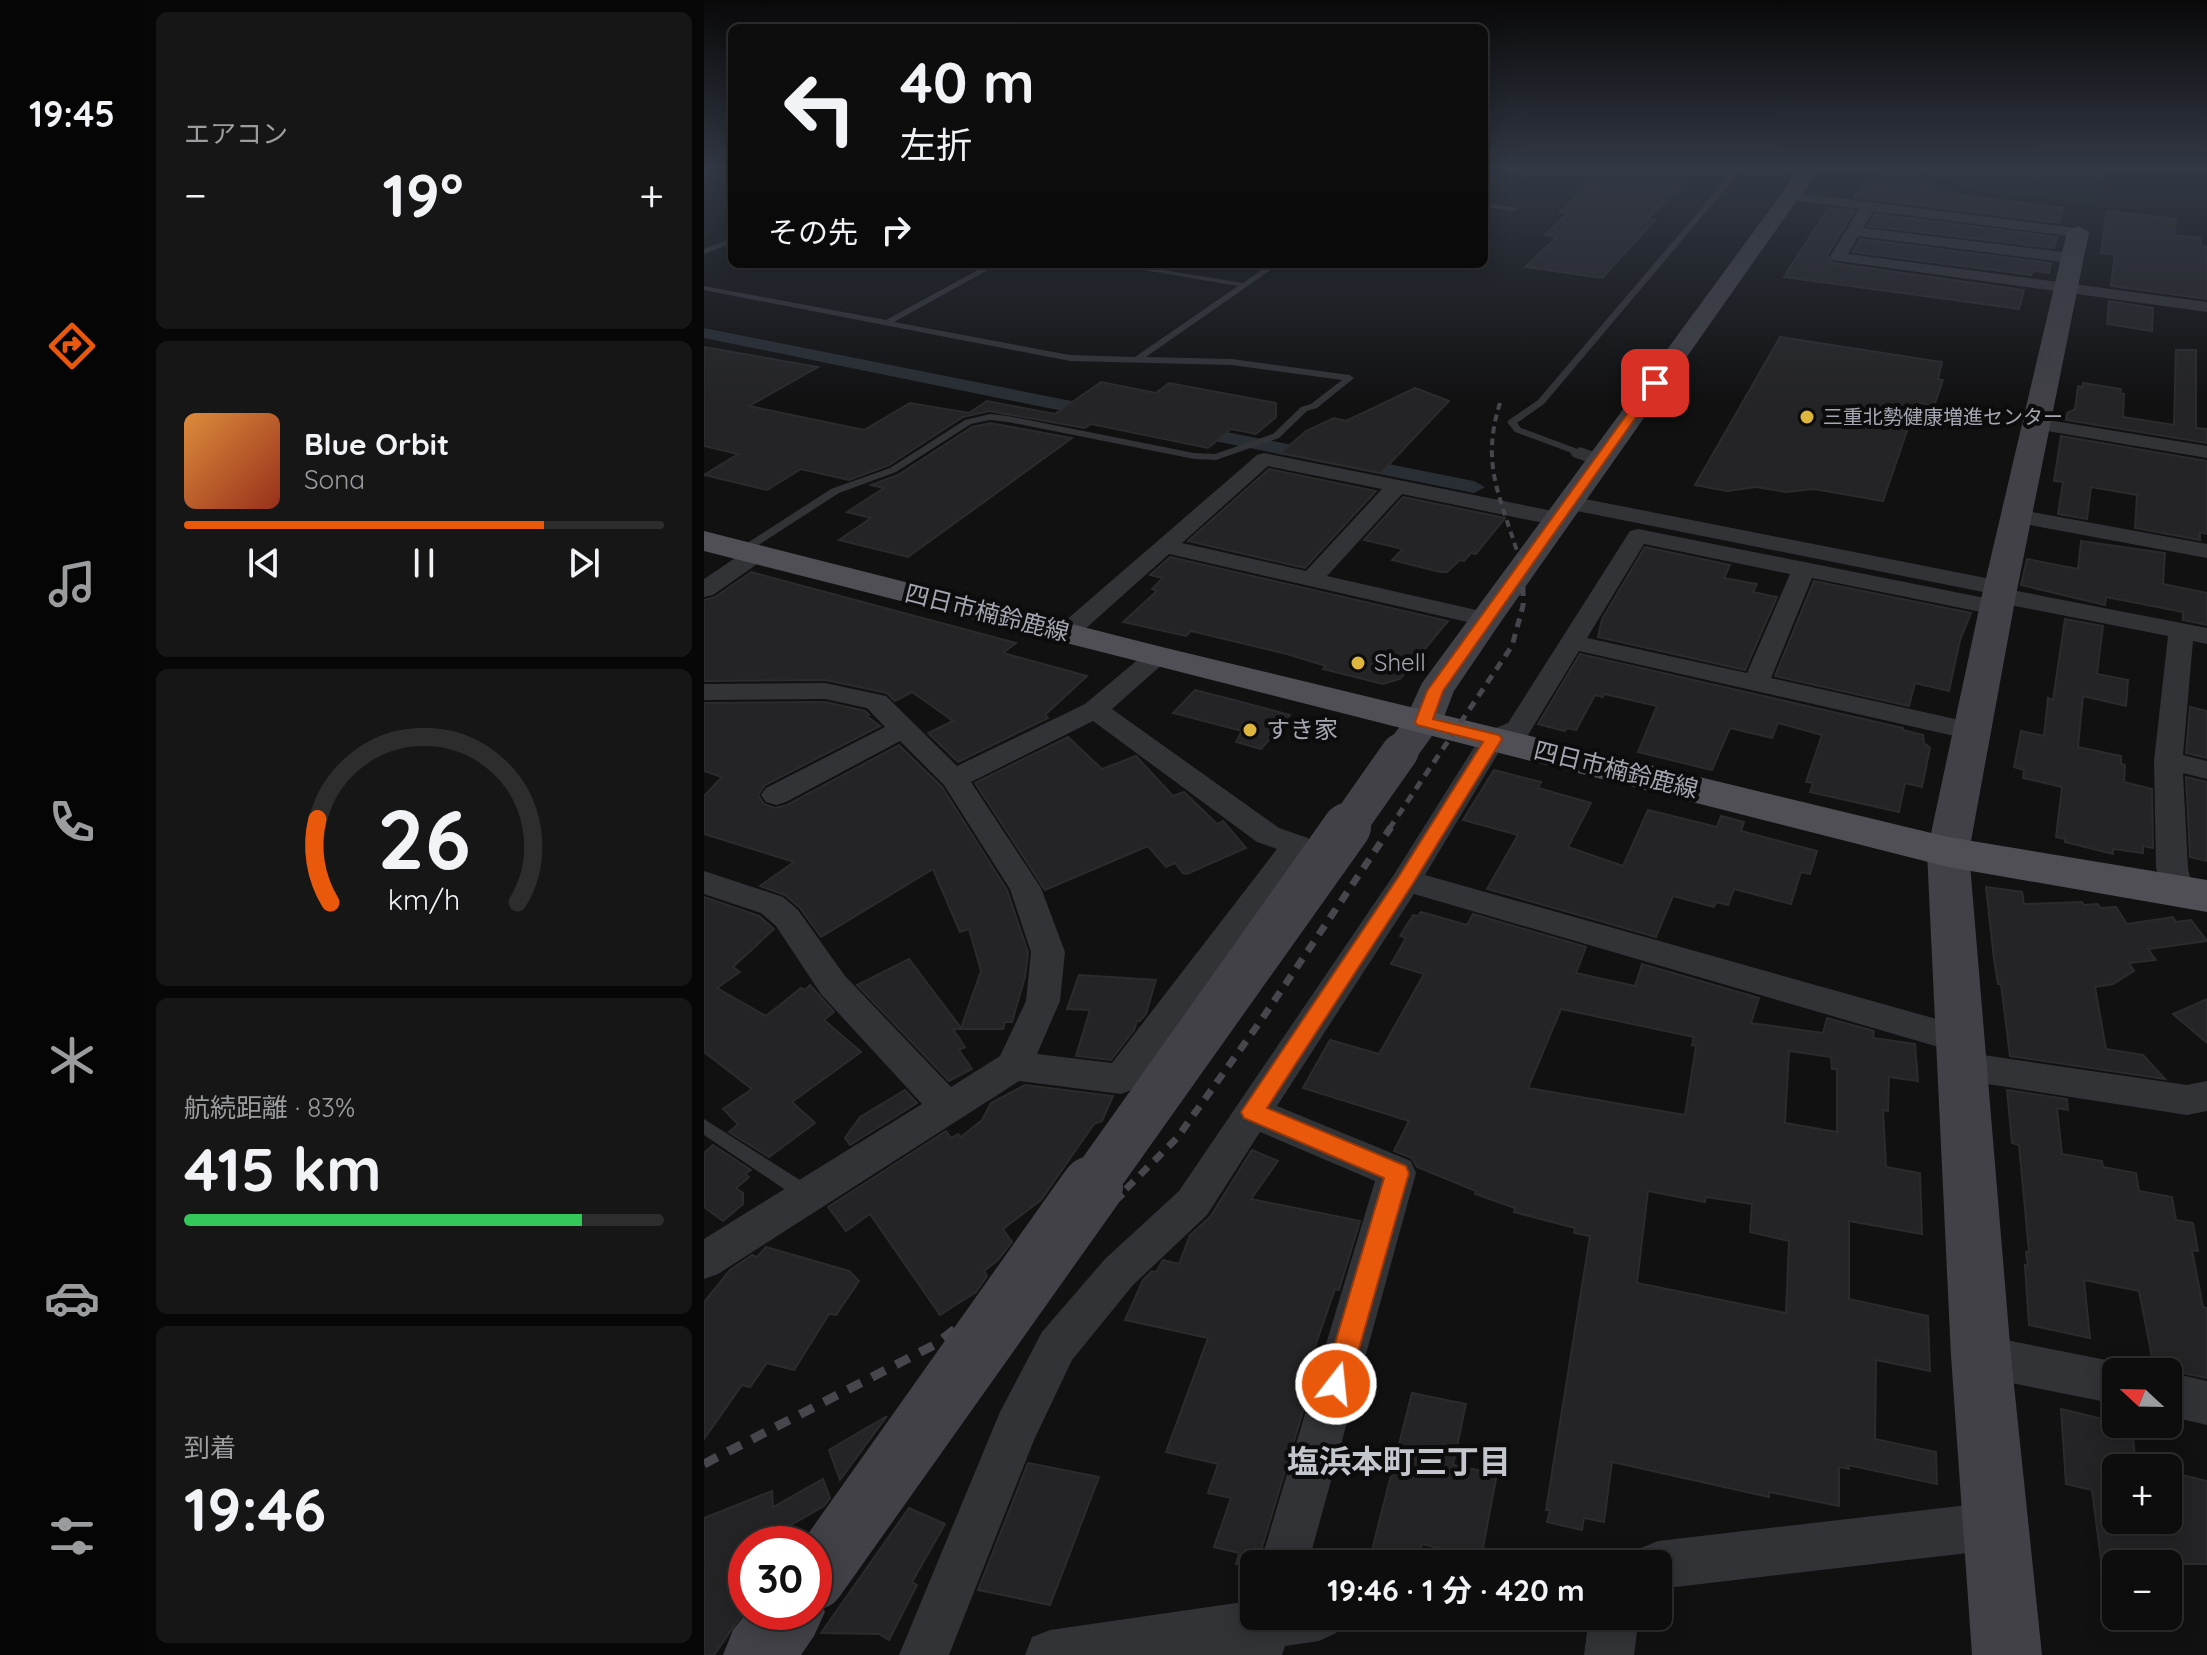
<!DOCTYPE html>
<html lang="ja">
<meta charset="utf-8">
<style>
body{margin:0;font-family:Quicksand,"Noto Sans JP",sans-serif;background:#161617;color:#f1f3f6;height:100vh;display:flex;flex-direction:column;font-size:30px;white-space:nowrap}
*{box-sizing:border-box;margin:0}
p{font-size:26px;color:#9a9c9e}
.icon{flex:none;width:44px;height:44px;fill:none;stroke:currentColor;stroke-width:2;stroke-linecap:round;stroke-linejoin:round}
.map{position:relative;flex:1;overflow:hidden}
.sheet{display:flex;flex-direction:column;gap:12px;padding:12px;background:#070708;width:560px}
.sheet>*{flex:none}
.banner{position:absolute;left:24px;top:24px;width:760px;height:244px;border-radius:12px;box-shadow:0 4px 20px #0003,0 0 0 2px #2d2d2e;background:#0d0d0e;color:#f1f3f6;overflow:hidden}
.needle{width:52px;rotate:292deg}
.buttons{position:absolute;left:1398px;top:1358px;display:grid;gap:16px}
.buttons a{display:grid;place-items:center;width:80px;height:80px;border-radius:12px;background:#0d0d0e;box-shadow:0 4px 20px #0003,0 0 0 2px #2d2d2e;font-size:40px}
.speed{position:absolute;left:24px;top:1526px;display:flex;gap:16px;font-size:40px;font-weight:700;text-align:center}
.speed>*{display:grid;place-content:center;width:104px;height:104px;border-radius:50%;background:#0d0d0e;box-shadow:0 4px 20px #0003,0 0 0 2px #2d2d2e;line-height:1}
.speed .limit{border:12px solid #d22;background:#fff;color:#111}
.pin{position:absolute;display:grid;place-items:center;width:68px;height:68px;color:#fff;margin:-34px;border-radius:16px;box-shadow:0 4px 12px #0006}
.me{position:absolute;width:88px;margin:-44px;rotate:16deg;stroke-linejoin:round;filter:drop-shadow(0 0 6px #0008)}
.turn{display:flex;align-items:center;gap:28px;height:168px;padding:0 40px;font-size:36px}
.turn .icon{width:104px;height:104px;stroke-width:2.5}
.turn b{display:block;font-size:56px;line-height:68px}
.then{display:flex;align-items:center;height:76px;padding:0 40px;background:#0003;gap:16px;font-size:30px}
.big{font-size:60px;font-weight:700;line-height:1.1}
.sheet .tile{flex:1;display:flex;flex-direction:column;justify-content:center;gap:12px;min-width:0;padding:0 28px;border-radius:12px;background:#161617}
.sheet .dial{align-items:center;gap:0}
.dial svg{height:208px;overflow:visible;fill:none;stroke:#2d2d2e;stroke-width:7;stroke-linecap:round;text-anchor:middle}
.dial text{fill:#f1f3f6;stroke:none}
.song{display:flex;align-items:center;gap:24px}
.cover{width:96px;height:96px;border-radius:12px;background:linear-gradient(135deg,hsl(30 70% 55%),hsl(10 70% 35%))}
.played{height:8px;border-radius:4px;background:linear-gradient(90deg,#ea580c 75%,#2d2d2e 75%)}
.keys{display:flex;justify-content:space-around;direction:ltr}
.heat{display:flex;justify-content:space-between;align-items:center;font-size:44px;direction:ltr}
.charge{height:12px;border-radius:6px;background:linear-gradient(90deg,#34c759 83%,#2d2d2e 0)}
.trip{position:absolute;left:536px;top:1550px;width:432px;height:80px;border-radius:12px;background:#0d0d0e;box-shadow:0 4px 20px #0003,0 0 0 2px #2d2d2e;font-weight:700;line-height:80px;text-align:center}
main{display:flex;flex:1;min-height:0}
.tabs{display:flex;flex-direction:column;width:144px;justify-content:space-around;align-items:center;background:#050506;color:#9a9c9e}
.tabs .icon{width:56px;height:56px}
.tabs .on{color:#ea580c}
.tabs b{font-size:36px;color:#f1f3f6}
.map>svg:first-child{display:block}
.green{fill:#181c19}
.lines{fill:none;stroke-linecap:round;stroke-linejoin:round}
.canal{fill:#292e34;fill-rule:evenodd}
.building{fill:#242426;stroke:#2b2b2e;stroke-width:2;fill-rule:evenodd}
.lane{fill:#323337;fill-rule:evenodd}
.street{fill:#323337;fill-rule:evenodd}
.secondary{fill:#414147;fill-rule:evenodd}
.primary{fill:#4f4f55;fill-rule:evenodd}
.rail-far3{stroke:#46464c;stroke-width:4;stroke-dasharray:7 5;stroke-linecap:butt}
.rail-far2{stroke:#46464c;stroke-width:5;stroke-dasharray:9 7;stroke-linecap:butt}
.rail-far1{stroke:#46464c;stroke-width:7;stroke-dasharray:11 9;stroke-linecap:butt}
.rail{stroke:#46464c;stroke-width:9;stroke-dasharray:15 12;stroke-linecap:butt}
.secondary-bridge-far2{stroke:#414147;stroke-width:37}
.secondary-bridge-far1{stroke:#414147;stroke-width:48}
.secondary-bridge{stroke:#414147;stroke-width:62}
.route{fill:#ea580c;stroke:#983908;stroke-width:2}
.poi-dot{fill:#deb63d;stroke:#0c0c0d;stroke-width:3}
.labels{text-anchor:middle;stroke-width:8;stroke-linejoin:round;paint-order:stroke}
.far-poi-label{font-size:20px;fill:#a4a7b1;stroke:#0c0c0d;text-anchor:start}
.street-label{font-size:24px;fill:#a4a7b1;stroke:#0c0c0d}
.poi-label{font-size:24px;fill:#a4a7b1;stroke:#0c0c0d;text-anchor:start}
.near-neighbourhood-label{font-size:32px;font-weight:bold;fill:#c4c6ce;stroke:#0c0c0d}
</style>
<main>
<nav class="tabs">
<b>19:45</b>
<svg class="icon on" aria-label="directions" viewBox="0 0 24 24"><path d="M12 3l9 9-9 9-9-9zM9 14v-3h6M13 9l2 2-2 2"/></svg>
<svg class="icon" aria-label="music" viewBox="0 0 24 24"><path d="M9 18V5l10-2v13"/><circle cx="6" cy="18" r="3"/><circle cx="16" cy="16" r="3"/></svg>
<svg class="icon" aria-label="phone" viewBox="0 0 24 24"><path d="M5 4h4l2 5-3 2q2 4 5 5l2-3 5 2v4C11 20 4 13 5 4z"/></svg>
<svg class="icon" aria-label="climate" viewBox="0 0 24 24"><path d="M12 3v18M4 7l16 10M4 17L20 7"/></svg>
<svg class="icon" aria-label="car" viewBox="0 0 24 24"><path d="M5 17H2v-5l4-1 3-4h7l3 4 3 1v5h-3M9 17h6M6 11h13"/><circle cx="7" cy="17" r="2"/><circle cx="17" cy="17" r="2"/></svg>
<svg class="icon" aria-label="filters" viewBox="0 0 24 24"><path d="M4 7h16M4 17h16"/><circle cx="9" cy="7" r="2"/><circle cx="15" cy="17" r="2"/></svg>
</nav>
<section class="sheet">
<div class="tile"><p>エアコン</p>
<div class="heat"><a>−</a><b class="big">19°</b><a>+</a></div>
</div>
<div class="tile">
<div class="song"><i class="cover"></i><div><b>Blue Orbit</b><p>Sona</p></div></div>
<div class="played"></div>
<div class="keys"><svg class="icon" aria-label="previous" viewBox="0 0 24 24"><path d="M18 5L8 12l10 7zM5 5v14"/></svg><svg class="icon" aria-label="pause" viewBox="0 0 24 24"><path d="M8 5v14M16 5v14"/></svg><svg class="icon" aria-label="next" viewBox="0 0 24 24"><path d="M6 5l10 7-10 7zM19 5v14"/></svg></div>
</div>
<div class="tile dial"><svg viewBox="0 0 100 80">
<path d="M14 69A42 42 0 1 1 86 69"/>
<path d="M14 69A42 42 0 0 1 9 37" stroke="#ea580c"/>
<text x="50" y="56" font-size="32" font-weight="700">26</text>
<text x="50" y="72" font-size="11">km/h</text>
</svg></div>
<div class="tile"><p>航続距離 · 83%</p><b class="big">415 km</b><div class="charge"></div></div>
<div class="tile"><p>到着</p><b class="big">19:46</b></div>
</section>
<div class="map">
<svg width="1503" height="1655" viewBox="0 0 1503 1655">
<rect width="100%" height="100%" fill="#111112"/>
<polygon class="green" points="1222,170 1397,170 1392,204 1267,190 1220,173"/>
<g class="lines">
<g class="canal">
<polygon points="0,328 403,408 413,414 403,420 0,338"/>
<polygon points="477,423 770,481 781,487 770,493 470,433 467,429"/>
</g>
</g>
<g class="building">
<polygon points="899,170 951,170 942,180 978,184 944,219 951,220 898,278 821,267 853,237 841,235 864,213 856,212"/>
<polygon points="1183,170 1199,170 1253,195 1359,208 1356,223 1150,197 1163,177 1178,179"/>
<polygon points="1124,208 1150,211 1123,255 1128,263 1320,290 1315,309 1080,277"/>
<polygon points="1403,211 1472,219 1470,235 1496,238 1497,246 1503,247 1503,299 1407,286 1411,255 1397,253"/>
<polygon points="1171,214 1353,237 1350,248 1164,226"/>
<polygon points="1156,239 1347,263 1345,273 1329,271 1327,275 1149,252"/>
<polygon points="1405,301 1449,308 1448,331 1403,324"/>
<polygon points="1076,337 1238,362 1234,379 1239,380 1230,406 1216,403 1209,424 1205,425 1179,501 1110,489 1082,492 1052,487 1023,491 991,485"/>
<polygon points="0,347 114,367 45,406 160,430 206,403 265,413 283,401 351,414 397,382 452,393 465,383 572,403 572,417 552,434 527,429 504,448 387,424 381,428 285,411 259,417 185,465 145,480 97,469 63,490 0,475 34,454 0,446"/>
<polygon points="1472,350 1492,350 1492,428 1503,429 1503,443 1362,420 1363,413 1371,409 1374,386 1379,387 1379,383 1417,389 1416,393 1420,394 1419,417 1470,425"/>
<polygon points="711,388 745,401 677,473 577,453 602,431 630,418 642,421"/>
<polygon points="286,423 368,438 204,557 135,540 167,518 143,512 180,488 167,485 194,475 268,427"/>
<polygon points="1357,436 1503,461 1503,534 1496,532 1496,540 1431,528 1433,495 1387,487 1383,519 1354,514 1359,482 1350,481"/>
<polygon points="565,469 672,491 601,568 484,541"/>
<polygon points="699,497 801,518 772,554 767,553 760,561 756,560 743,572 736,572 688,560 699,549 660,540"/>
<polygon points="1377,541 1461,553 1459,584 1503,593 1503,625 1479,620 1479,612 1402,597 1401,605 1317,585 1323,559 1374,569"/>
<polygon points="941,547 1026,565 1020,578 1053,584 1049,592 1073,597 1041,670 894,637 898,619"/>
<polygon points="466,557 744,621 696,679 679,684 619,669 622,666 583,654 487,631 482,636 419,622 453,591 448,589 459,578 446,575"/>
<polygon points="47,572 312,643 299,653 383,676 341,715 344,718 254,762 224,733 249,721 208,692 191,701 183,693 122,680 0,681 0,600 11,597"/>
<polygon points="1110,581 1267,613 1256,640 1245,691 1211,683 1205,706 1071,676"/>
<polygon points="1361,619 1399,626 1393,674 1424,680 1422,706 1379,696 1374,747 1417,756 1417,764 1421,765 1420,782 1448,789 1449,848 1439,846 1439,853 1409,849 1409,854 1361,842 1361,839 1352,837 1358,787 1319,778 1320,770 1310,767 1317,731 1340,736 1344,698 1349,700"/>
<polygon points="876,654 1199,728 1199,730 1219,735 1220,743 1226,748 1218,787 1201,783 1195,812 1106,792 1109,783 1102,782 1118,735 1074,723 1068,738 1026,728 1008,770 934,752 953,706 900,694 899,697 891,695 872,730 863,728 861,731 834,724"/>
<polygon points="491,690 530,700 586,715 557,749 532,742 538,731 469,713"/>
<polygon points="121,702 161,711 165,715 163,716 176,726 61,785 54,795 60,804 71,808 83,805 195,745 238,787 303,890 324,952 321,977 308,1022 301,1022 299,1029 249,1029 261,1047 255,1050 268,1069 245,1081 153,985 205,959 257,1028 277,971 265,929 256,932 229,869 117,937 96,908 81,895 56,886 90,862 0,834 0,796 18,777 0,771 0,703"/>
<polygon points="1486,707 1503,711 1503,758 1482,753"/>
<polygon points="364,737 398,769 432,756 469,796 480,792 513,824 519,821 542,848 483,874 479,873 471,863 462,867 444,846 341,890 271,783"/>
<polygon points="790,770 837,782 834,788 887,803 864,847 919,866 944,810 1013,827 1017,816 1040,822 1037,831 1113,851 1106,874 1097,872 1087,904 1030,889 1024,905 1012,902 1010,907 969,896 952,937 783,889 814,835 759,820"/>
<polygon points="1482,777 1503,782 1503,861 1486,857"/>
<polygon points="1282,887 1318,892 1320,904 1378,902 1380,905 1394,904 1396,908 1412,907 1423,924 1469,917 1472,922 1487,920 1503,941 1444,949 1452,960 1425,963 1430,971 1409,984 1391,987 1402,1049 1439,1055 1461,1079 1306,1056 1297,984 1294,984 1290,959"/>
<polygon points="0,897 55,916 70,929 29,967 36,972 13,988 62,1016 97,988 101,990 106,985 130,1012 120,1020 157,1052 88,1102 111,1123 65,1157 25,1132 34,1124 19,1109 48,1089 0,1052"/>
<path d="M717,912L763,925L769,914L882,947L872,973L931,986L938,964L1055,998L1047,1023L1119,1033L1123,1018L1170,1031L1169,1038L1211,1044L1214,1081L1185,1077L1184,1111L1179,1110L1182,1167L1216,1173L1218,1234L1145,1221V1299L1224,1316L1226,1371L1172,1360L1171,1439L1232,1452L1233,1484L1144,1465L1145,1469L1135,1467V1506L1065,1492V1497L908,1462L900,1522L880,1518L878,1530L843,1522L846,1510H842L886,1236L870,1233L871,1228L810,1212L811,1208L771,1194L772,1191L713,1167L708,1158L690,1151L705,1121L599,1088L626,1040L675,1054L720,974L687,964L702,938L696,936L709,915L714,916ZM857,1009L990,1037L988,1045L992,1046L981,1115L824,1088ZM1085,1051L1127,1057L1128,1069H1133V1132L1081,1123ZM944,1191L1001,1202L1002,1197L1048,1204L1046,1232L1085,1241L1082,1313L933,1283Z"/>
<polygon points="375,975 452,980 442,1014 436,1021 433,1021 430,1030 407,1060 372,1056 386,1010 363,1009"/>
<polygon points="1503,999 1503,1043 1469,1014"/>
<polygon points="321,1085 409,1096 398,1121 390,1124 337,1200 299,1229 308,1242 294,1260 280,1271 283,1276 272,1292 236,1315 166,1214 142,1231 124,1207 242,1131 247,1138 254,1134 257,1137 278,1120 287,1103"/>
<polygon points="201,1090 213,1103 146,1145 141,1138 156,1117"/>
<polygon points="1303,1090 1363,1099 1364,1110 1353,1108 1358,1154 1398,1161 1399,1167 1432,1173 1435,1191 1468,1197 1472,1220 1489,1223 1494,1251 1488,1250 1499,1307 1503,1308 1503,1378 1450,1367 1435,1291 1380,1280 1386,1338 1325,1325 1321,1265 1324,1266 1322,1252 1325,1252 1315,1145 1308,1143"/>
<polygon points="9,1145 47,1170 41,1174 45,1177 32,1188 39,1193 39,1204 19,1221 0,1207 0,1153"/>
<polygon points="548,1150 574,1161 547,1199 656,1221 635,1290 631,1289 605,1364 611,1365 611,1371 553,1564 532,1564 535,1553 510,1547 527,1498 504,1493 514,1464 462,1452 504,1338 421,1320 439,1280 448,1271 452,1272 459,1260 475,1264 486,1235 506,1217"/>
<polygon points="62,1247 145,1271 155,1281 132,1315 125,1314 90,1370 63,1363 46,1387 38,1385 0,1439 0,1302 26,1270 48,1255 53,1257"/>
<polygon points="708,1393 762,1404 749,1465 793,1474 777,1558 718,1544 714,1561 668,1550"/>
<polygon points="1357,1409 1428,1426 1432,1468 1412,1468 1412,1520 1476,1520 1470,1473 1503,1481 1503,1564 1450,1564 1412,1555 1412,1559 1397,1560 1388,1490 1362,1484"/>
<polygon points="183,1416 136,1480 125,1450"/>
<polygon points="324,1463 395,1477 346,1605 274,1590"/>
<polygon points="119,1479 126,1498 120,1506 54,1544 42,1544 42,1609 10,1655 0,1655 0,1518 68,1491 69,1507"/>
<polygon points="205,1508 241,1524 208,1582 213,1585 185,1640 175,1634 117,1633"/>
</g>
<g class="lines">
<g class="lane">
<polygon points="11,170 10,171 0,175 0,171"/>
<polygon points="1030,170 1037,170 840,404 813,423 817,428 879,451 879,455 873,455 811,432 803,422 805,420 834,400"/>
<polygon points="780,203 810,207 813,209 810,211 780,207"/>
<polygon points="28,238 28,243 0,254 0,249"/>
<polygon points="285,264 295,264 190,322 366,355 431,357 534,286 404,264 422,264 539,283 566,264 575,264 442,357 528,359 646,375 650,378 613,408 603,411 575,438 512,460 490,459 304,422 286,420 267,424 192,472 135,493 42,553 34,553 34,549 127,489 186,468 261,420 286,414 304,416 490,453 511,454 569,434 597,407 607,404 638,380 528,365 366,361 0,290 0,286 182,320"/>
<polygon points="0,1119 110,1189 113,1195 110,1201 104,1203 98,1201 0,1135"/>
</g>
<g class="street">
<polygon points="1086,192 1379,229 1379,235 1374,237 1169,211 1159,228 1367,253 1375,258 1367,263 1154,236 1144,254 1503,302 1503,312 1128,260 1126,257 1155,209 1081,199 1081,193"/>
<polygon points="1332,418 1503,446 1503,458 1325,428 1322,424"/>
<polygon points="876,447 902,456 905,460 895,466 869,457 866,453"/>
<path d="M560,453L854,512L865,519L854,526L698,494L623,576L790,614L793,619L790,624L781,626L465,554L371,638H353L349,633L353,628L553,455ZM564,466L678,489L602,571L478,543Z"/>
<path d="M866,496L1297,581L1306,583L1308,590L1503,628V644L1489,641L1479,755L1503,761V779L1479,773L1484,868L1489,892L1484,900L1473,903L1462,900L1452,868L1450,761L1464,636L1301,604L1304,608L1301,613L1292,615L1108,578L1067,678L1278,725L1282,731L1278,737L1268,740L875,651L824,735L799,745L721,875L1268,1029L1274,1039L1268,1049L1259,1052L1483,1085L1503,1081V1111L1483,1115L1258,1080L1245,1076L1240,1066L1245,1056L1255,1053L710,894L573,1106L707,1161L712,1173L604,1564H556L671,1181L556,1132L503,1215L429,1285L368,1360L330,1440L245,1655H195L296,1412L338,1332L401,1259L475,1191L691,873L779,733L804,723L926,531L934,529L1286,599L1284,593L858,508L855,503ZM940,544L1086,574L1043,673L883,638Z"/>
<polygon points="1312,509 1503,544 1503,558 1304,521 1301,516 1304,511"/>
<polygon points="51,548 59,550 63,555 59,560 9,595 0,597 0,579 43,550"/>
<path d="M452,649L461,652L465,657L461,662L408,709L575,828L604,838L608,845L604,852L430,1089L417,1094L315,1081L14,1274L0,1279V1239L218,1104L117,994L72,926L57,913L0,894V871L79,897L94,910L141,976L247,1087L296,1056L322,1001L327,952L306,889L240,785L196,741L82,802L72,805L62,802L57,795L62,788L181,727L163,708L121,699L0,700V684L121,683L182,696L253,766L381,704L443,652ZM389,721L553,842L573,849L408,1063L333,1054L356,1001L361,952L337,888L267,782Z"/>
<polygon points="1277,1335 1412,1362 1427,1368 1429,1372 1412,1372 1412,1404 1277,1377 1262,1371 1255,1356 1262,1341"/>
<polygon points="1464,1372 1503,1381 1503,1425 1464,1416"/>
<polygon points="1290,1502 1307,1509 1314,1526 1307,1543 1290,1550 954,1589 954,1564 930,1564 937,1548 954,1541"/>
<polygon points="550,1597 550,1616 640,1616 632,1633 615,1641 581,1646 578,1655 321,1655 328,1637 346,1630 546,1601"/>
<polygon points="885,1616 935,1616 930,1655 880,1655"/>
</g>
<g class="secondary">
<polygon points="1095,170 1114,170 796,623 750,691 738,722 710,761 696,764 682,761 676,752 701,720 718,683"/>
<polygon points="1374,226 1385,232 1312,595 1265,852 1307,1356 1338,1655 1268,1655 1247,1356 1223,852 1278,595 1363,232"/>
<polygon points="110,1587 121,1612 110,1636 97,1655 19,1655 29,1630 43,1612 110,1612"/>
</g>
<polygon class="primary" points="0,531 458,647 1244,837 1503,880 1503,912 1244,867 0,551"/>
<path class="rail-far3" d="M796,403C777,463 795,494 813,551"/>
<polyline class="rail-far2" points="685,829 808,646 819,606 819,568 813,549"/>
<polyline class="rail-far1" points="422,1189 473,1138 558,1019 687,827"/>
<polyline class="rail" points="0,1464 232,1344 394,1217 424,1187"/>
<polyline class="secondary-bridge-far2" points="642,829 696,752"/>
<polyline class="secondary-bridge-far1" points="386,1189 643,827"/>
<polyline class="secondary-bridge" points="110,1579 388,1187"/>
</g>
<linearGradient id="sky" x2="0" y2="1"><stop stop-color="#09090a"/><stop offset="0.42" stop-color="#323844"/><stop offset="1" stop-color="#323844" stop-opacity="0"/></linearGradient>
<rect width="1503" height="402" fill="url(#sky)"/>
<polygon class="route" points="947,381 956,383 739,691 729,719 795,735 798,739 708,885 563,1108 702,1166 705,1173 645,1384 642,1393 632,1397 623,1393 619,1384 680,1178 540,1118 537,1112 695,876 779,742 713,725 711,722 723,691"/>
<g class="poi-dot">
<circle cx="1103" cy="417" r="8"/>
<circle cx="654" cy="663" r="8"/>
<circle cx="546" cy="730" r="8"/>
</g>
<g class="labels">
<g class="far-poi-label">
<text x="1119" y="424">三重北勢健康増進センター</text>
</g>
<g class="street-label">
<text transform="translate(283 613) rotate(14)" y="8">四日市楠鈴鹿線</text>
<text transform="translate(912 770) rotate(14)" y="8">四日市楠鈴鹿線</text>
</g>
<g class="poi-label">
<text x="670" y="671">Shell</text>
<text x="562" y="738">すき家</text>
</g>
<g class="near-neighbourhood-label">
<text x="695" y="1473">塩浜本町三丁目</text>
</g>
</g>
</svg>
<div class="buttons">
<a><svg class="needle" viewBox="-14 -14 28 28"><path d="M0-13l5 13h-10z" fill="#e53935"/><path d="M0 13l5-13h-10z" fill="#9a9c9e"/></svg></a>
<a>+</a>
<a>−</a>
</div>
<div class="speed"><div class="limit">30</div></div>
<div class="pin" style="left:951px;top:383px;background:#d93025"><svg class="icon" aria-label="arrive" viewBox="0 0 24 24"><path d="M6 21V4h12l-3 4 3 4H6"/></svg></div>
<svg class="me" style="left:632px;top:1384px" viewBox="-20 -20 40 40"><circle r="17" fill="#ea580c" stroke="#fff" stroke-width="3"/><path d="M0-11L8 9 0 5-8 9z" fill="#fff"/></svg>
<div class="trip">19:46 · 1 分 · 420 m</div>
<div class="banner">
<div class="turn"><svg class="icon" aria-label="left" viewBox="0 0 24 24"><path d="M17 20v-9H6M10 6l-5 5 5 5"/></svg><div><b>40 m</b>左折</div></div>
<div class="then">その先<svg class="icon" aria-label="right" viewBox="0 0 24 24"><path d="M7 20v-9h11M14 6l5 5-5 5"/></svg></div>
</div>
</div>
</main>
